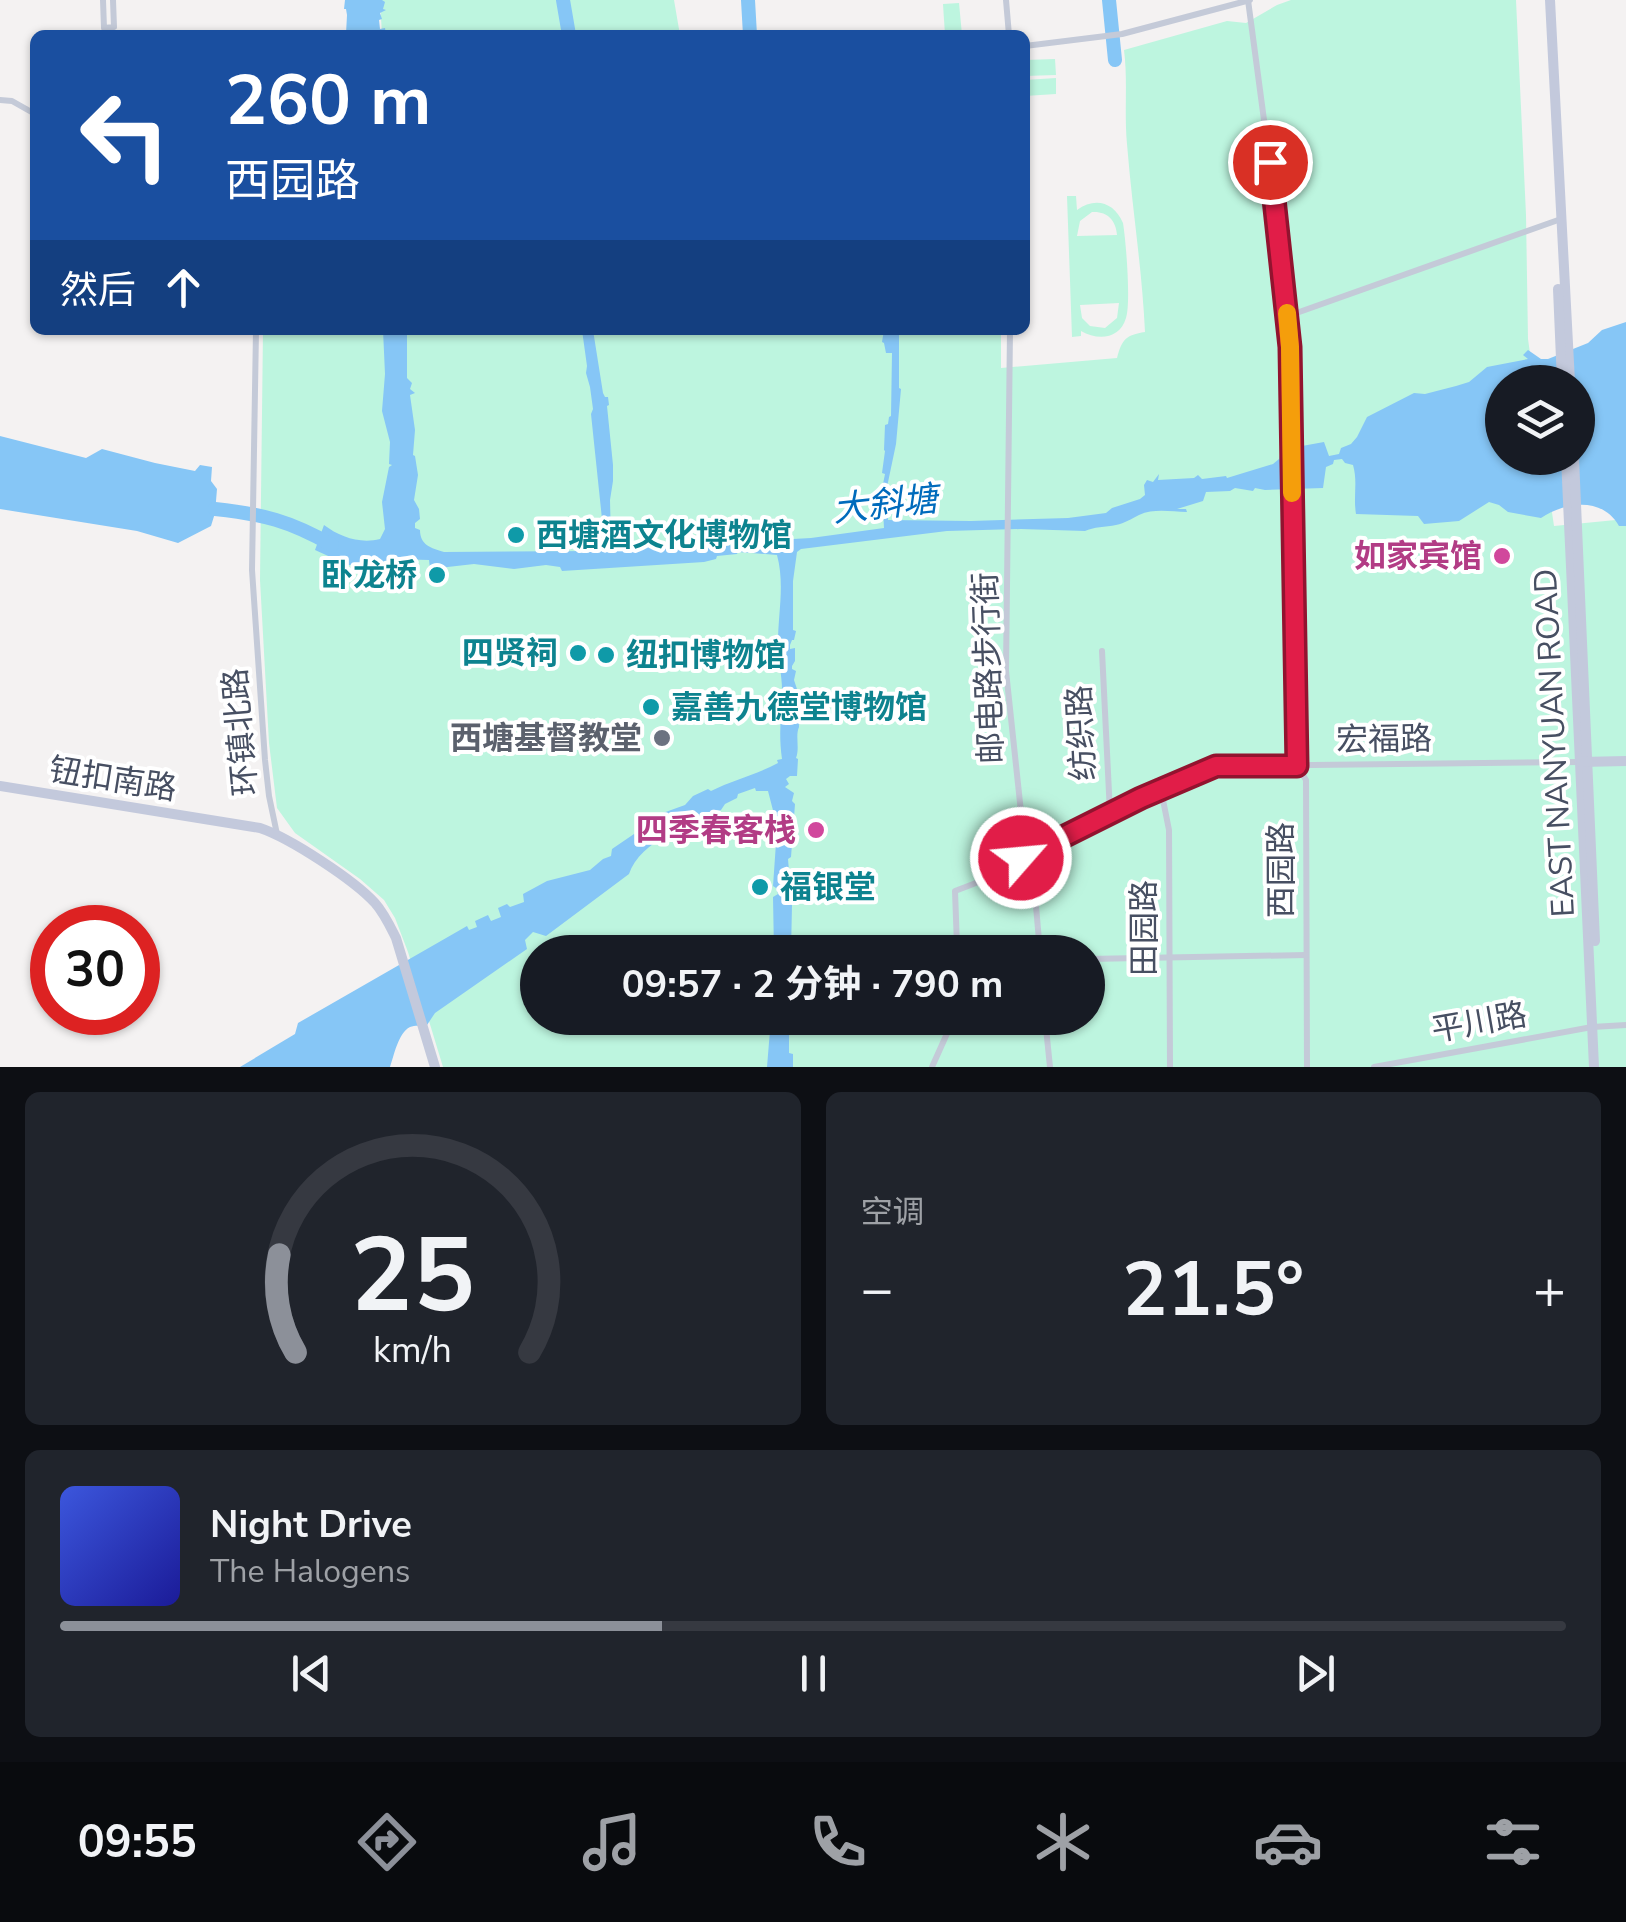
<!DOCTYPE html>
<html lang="zh">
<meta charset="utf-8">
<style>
body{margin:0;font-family:"Nunito Sans","Noto Sans SC",sans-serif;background:#20242c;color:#f1f3f6;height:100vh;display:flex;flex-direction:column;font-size:38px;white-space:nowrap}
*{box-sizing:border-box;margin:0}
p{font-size:32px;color:#9ea1a6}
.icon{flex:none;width:55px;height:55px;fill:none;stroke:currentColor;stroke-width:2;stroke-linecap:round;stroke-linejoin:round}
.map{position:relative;height:1067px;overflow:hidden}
.details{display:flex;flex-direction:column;gap:25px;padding:25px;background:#0d0f14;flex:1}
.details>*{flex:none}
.banner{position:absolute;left:30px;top:30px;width:1000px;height:305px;border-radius:15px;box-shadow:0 2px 8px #0004;background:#1a4fa0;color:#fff;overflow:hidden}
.controls{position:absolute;left:1485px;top:365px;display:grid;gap:20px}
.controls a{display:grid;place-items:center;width:110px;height:110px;border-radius:50%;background:#171b24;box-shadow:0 2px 8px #0004;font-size:50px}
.speed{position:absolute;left:30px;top:905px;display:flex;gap:20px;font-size:50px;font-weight:700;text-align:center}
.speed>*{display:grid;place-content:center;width:130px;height:130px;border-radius:50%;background:#171b24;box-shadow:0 2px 8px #0004;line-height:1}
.speed .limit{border:15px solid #d22;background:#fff;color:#111}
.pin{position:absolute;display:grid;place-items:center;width:85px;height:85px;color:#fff;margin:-42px;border:5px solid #fff;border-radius:50%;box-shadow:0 2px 10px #0007}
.me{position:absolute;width:110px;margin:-55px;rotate:63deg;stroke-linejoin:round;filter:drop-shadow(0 0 8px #0008)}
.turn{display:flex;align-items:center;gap:35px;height:210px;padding:0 30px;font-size:45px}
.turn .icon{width:130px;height:130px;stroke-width:2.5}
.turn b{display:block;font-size:70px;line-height:85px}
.then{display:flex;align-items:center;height:95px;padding:0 30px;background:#0003;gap:20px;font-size:38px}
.big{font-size:75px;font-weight:700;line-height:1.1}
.details .widget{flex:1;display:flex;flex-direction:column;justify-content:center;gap:15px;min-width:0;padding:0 35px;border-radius:15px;background:#20242c}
.details .dial{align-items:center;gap:0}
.dial svg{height:260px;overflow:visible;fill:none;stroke:#363941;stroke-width:7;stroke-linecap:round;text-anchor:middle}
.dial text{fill:#f1f3f6;stroke:none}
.song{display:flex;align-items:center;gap:30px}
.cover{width:120px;height:120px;border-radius:15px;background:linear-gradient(135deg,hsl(230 70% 55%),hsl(240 70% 35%))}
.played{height:10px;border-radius:5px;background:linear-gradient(90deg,#8c9099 40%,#363941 40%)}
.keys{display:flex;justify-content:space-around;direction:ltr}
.heat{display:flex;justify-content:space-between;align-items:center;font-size:55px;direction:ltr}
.details .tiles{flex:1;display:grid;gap:25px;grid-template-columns:1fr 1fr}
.widget:last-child{grid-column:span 2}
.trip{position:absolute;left:520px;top:935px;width:585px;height:100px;border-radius:50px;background:#171b24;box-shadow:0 2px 8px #0004;font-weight:700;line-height:100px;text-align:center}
.menu{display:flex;height:160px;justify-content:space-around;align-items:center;background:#090b0e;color:#9ea1a6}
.menu .icon{width:70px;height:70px}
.menu .on{color:#8c9099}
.menu b{font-size:45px;color:#f1f3f6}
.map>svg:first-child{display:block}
.green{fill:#bdf5df;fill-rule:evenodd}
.water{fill:#86c6f6;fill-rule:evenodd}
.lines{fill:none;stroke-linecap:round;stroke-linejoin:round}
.river{stroke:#86c6f6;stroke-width:14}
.street{stroke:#c4cad8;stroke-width:6}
.secondary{stroke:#c3c9dc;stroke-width:10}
.route-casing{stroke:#92132f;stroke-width:25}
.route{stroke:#e11d48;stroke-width:18}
.slow{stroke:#f59e0b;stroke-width:18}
.culture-dot{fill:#0f9aa8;stroke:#fff;stroke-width:4}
.hotel-dot{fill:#d1479c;stroke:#fff;stroke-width:4}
.worship-dot{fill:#6b7280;stroke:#fff;stroke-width:4}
.labels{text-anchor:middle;stroke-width:8;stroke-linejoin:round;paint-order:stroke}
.culture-label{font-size:32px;font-weight:bold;fill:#0d838f;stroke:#fff;text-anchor:start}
.hotel-label{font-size:32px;font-weight:bold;fill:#b23c85;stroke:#fff;text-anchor:end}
.street-label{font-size:32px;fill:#474f62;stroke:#fff}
.worship-label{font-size:32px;font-weight:bold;fill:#5b616d;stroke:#fff;text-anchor:end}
.water-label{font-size:35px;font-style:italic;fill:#006bbc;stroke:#fff}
</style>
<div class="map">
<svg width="1626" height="1067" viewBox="0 0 1626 1067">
<rect width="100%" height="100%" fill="#f4f2f2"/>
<g class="green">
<polygon points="380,0 674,0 680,35 382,35"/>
<path d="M1291,0H1516L1526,215L1528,339L1534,382H1502V458H1544L1554,526L1626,519V1067H443L408,952L395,918L384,900L360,879L295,833L277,808L269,743L260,580L263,330H1001V368L1117,358C1122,339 1126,335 1145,332C1142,268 1132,207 1127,144C1124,112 1128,81 1124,50L1227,21L1246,23L1277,5ZM538,952H1088V1018H538Z"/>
<polygon points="959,3 962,35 945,35 943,4"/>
<polygon points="1055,59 1056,75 1025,76 1025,60"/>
<polygon points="1056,78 1056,94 1025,96 1025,80"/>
<path d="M1067,196H1076L1077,210C1095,197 1114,202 1123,223C1126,241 1131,303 1126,318C1120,339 1098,341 1081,331V336L1072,337ZM1092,212C1107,211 1116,220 1117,235L1077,236L1080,221ZM1119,303L1117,318L1105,328L1090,326L1082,318L1080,305Z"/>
</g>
<g class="water">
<polygon points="345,0 382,0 385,2 383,9 386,10 380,13 382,19 379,20 380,29 385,28 386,35 342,35 346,34 347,15 346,9 344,9"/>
<path d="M1626,322V526H1619C1602,496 1565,502 1541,518L1508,512L1499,505L1489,502L1459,521L1424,524L1418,516L1356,514C1353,496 1358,482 1353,465L1345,463L1342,459L1334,460L1333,464L1326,467L1323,488L1265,490L1255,488L1253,491L1235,488L1230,491L1206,492L1203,501L1177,509H1186L1187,512C1171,512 1155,508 1139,515C1131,519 1125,523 1116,525C1106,527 1093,527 1085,531L1021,529L947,531L801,549L797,552L793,581V630L796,631L794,640H792L790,645V649L795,648V661L792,666V669L796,671L794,680L798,692L799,727C795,736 800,748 796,758L798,759L797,776H790L786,779L789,784L785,787L794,793L792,801L795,804L791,857L788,859L789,871L793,872C788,883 789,891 789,904L792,905L791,952H774L773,897L778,894L776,888L773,886L776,843L775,818L768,791H756L755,788L738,794L737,798L725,804L721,810C691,822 640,841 629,874L546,936L533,932L525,940L527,949L435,1013L427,1025C421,1026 415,1025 410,1027C398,1033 394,1056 390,1067H240L295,1034L298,1023L467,926L469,930L477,927L475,921L488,915L491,921L501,917L498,908L507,904L510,907L524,902L523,894L547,881L590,870L603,859L611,856L612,849L634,834L638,837L660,814L685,805L693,796L708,789L711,791C733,780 756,775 778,763L777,760L782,759C778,731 782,713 782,690C782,676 778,659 778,644C778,612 785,585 777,555L738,552L737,554L717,556L716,559L704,562L562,571L560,567L546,565L514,569L474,564L430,569L429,560L393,559L392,564L361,569L352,565H337V560L315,550L324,525C340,537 360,544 380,539L385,529L382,502L389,467L392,465L389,464L390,442L382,411L385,374L383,330H405L407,335V378L412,383L410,389L415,393L410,395L415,430L413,455L415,456L418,475L414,500L419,509L420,519L415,523V528L420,530C420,545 431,548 444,552L597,551L604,538L591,414L593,409L590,387L586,373L587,366L582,330H593L603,393L605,397H608L609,405L607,406L613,465V481L610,500L611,541L612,548H615L618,544L651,547L747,545L756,543V541L811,538L884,528L882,489L885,474L882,473L885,451L884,450L885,425L888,424L889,417L891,416L892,353H886L884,343L882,342L884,330H899V388L901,389L896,444L887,487L888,520L971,521L1068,518L1106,513L1112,508L1140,499L1145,495L1144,485L1147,480L1153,482L1159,474L1158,480L1194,478L1198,475L1202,479L1226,476L1227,478L1273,464L1279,459L1282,448L1299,450L1302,446L1324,442L1329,456L1339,454L1341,448L1351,444L1357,437L1367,417L1414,393L1425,394L1456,386L1469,382L1487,367L1528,359L1523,355L1528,350L1541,359H1548L1588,343L1602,330ZM1502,382H1578V458H1502Z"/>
<polygon points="0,436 86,458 102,449 155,463 195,471 200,465 212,467 211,481 217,489 215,513 211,526 178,543 137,531 0,509"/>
<polygon points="771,1018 789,1018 789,1053 793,1054 793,1067 767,1067"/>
</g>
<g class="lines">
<g class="river">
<polyline points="563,0 569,35"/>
<polyline points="748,0 750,35"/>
<polyline points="1109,0 1115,60"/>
<path d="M215,509C263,514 290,521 332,545"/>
</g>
<g class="street">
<polyline points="103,0 104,28 114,27 113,0"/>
<polyline points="1006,0 1009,35"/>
<polyline points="1248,0 1278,225 1290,347 1297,765 1306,780 1307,1067"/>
<polyline points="1025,46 1122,34 1250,0"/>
<polyline points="0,100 12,101 35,114"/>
<polyline points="1288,316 1561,219"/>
<polyline points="256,330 252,570 265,760 269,796 277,834"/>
<polyline points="1010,330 1006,671 1023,831 1040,844"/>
<polyline points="879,504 889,503"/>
<polyline points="1102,651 1110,813"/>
<polyline points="1161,790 1169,830 1170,1067"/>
<polyline points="1040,845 1034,883 1040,952"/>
<polyline points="963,952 957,946 955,891 1002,873 1040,844 1061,838 1141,798 1216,766 1579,762"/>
<polyline points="1088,959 1306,955"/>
<polyline points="1045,1018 1050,1067"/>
<polyline points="932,1067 954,1018"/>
<polyline points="1374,1067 1592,1027 1626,1025"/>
</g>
<g class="secondary">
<polyline points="1550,0 1570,382"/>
<polyline points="1558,289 1562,382"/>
<polyline points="1566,458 1594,1067"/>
<polyline points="1574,458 1595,941"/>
<polyline points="1581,762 1626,761"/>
<path d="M0,786L260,828C290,838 354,880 375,903C384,913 390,926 396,938L435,1067"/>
</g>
</g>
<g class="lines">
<g class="route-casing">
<polyline id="route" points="1021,858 1040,844 1061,838 1141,798 1216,766 1297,766 1290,347 1270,162"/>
</g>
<use href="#route" class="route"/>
<polyline class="slow" points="1287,313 1290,347 1292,493"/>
</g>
<g class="culture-dot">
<circle cx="516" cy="535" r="10"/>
<circle cx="437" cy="575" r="10"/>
<circle cx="578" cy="653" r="10"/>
<circle cx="606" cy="655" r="10"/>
<circle cx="651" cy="707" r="10"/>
<circle cx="760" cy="887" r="10"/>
</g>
<g class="hotel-dot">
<circle cx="1502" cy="556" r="10"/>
<circle cx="816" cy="830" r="10"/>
</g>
<circle class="worship-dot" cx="662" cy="738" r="10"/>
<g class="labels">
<g class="culture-label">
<text x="536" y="546">西塘酒文化博物馆</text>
<text x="417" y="586" text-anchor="end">卧龙桥</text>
<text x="558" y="664" text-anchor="end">四贤祠</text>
<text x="626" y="666">纽扣博物馆</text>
<text x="671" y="718">嘉善九德堂博物馆</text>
<text x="780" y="898">福银堂</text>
</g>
<g class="hotel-label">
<text x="1482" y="567">如家宾馆</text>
<text x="796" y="841">四季春客栈</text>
</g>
<g class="street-label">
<text transform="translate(988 668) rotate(-92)" y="11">邮电路步行街</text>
<text transform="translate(240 732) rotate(-95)" y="11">环镇北路</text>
<text transform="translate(1081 733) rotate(-93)" y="11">纺织路</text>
<text transform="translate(1384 739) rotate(-1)" y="11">宏福路</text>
<text transform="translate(1554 743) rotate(-93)" y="11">EAST NANYUAN ROAD</text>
<text transform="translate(113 779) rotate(9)" y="11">钮扣南路</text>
<text transform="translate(1281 870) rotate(-90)" y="11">西园路</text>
<text transform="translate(1144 928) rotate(-90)" y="11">田园路</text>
<text transform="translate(1479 1022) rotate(-10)" y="11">平川路</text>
</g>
<g class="worship-label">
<text x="642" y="749">西塘基督教堂</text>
</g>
<g class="water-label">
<text transform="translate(885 504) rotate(-6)" y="12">大斜塘</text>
</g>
</g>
</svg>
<div class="controls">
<a><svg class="icon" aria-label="layers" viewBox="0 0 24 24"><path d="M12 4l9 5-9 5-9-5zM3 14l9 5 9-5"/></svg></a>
</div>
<div class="speed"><div class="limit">30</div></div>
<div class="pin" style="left:1270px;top:162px;background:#d93025"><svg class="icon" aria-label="arrive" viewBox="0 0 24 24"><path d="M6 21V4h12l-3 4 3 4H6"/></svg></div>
<svg class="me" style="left:1021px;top:858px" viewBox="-20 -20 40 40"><circle r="17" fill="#e11d48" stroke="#fff" stroke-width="3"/><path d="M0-11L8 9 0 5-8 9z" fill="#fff"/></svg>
<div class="trip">09:57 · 2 分钟 · 790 m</div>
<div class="banner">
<div class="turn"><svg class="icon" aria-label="left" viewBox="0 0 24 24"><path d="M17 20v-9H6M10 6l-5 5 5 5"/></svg><div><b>260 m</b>西园路</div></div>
<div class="then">然后<svg class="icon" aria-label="ahead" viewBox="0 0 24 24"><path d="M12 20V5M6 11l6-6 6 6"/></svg></div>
</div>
</div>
<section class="details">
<div class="tiles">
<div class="widget dial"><svg viewBox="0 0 100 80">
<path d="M14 69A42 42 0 1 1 86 69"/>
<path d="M14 69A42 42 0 0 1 9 39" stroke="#8c9099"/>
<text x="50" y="56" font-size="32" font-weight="700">25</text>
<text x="50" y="72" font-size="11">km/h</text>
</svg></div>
<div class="widget"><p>空调</p>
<div class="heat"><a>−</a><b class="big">21.5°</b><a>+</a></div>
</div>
<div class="widget">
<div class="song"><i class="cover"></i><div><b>Night Drive</b><p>The Halogens</p></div></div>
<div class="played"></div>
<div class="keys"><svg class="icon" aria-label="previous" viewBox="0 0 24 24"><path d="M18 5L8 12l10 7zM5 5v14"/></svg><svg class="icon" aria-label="pause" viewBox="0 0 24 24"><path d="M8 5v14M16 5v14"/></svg><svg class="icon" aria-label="next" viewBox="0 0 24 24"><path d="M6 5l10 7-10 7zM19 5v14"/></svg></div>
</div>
</div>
</section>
<nav class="menu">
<b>09:55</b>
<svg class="icon on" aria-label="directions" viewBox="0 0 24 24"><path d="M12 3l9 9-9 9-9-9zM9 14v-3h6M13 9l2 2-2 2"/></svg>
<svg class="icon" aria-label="music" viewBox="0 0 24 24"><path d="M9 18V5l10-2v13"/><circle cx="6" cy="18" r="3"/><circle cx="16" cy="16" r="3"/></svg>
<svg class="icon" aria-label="phone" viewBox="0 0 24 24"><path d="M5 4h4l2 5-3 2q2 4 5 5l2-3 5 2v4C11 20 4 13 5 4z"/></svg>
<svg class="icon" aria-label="climate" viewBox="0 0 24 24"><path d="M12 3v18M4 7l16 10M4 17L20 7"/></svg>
<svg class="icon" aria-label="car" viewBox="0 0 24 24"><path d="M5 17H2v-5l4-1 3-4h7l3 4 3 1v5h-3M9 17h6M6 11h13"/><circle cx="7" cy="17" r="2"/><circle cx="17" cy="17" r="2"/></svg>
<svg class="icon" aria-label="filters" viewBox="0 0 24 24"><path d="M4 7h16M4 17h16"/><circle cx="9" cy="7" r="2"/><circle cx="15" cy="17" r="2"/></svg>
</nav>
